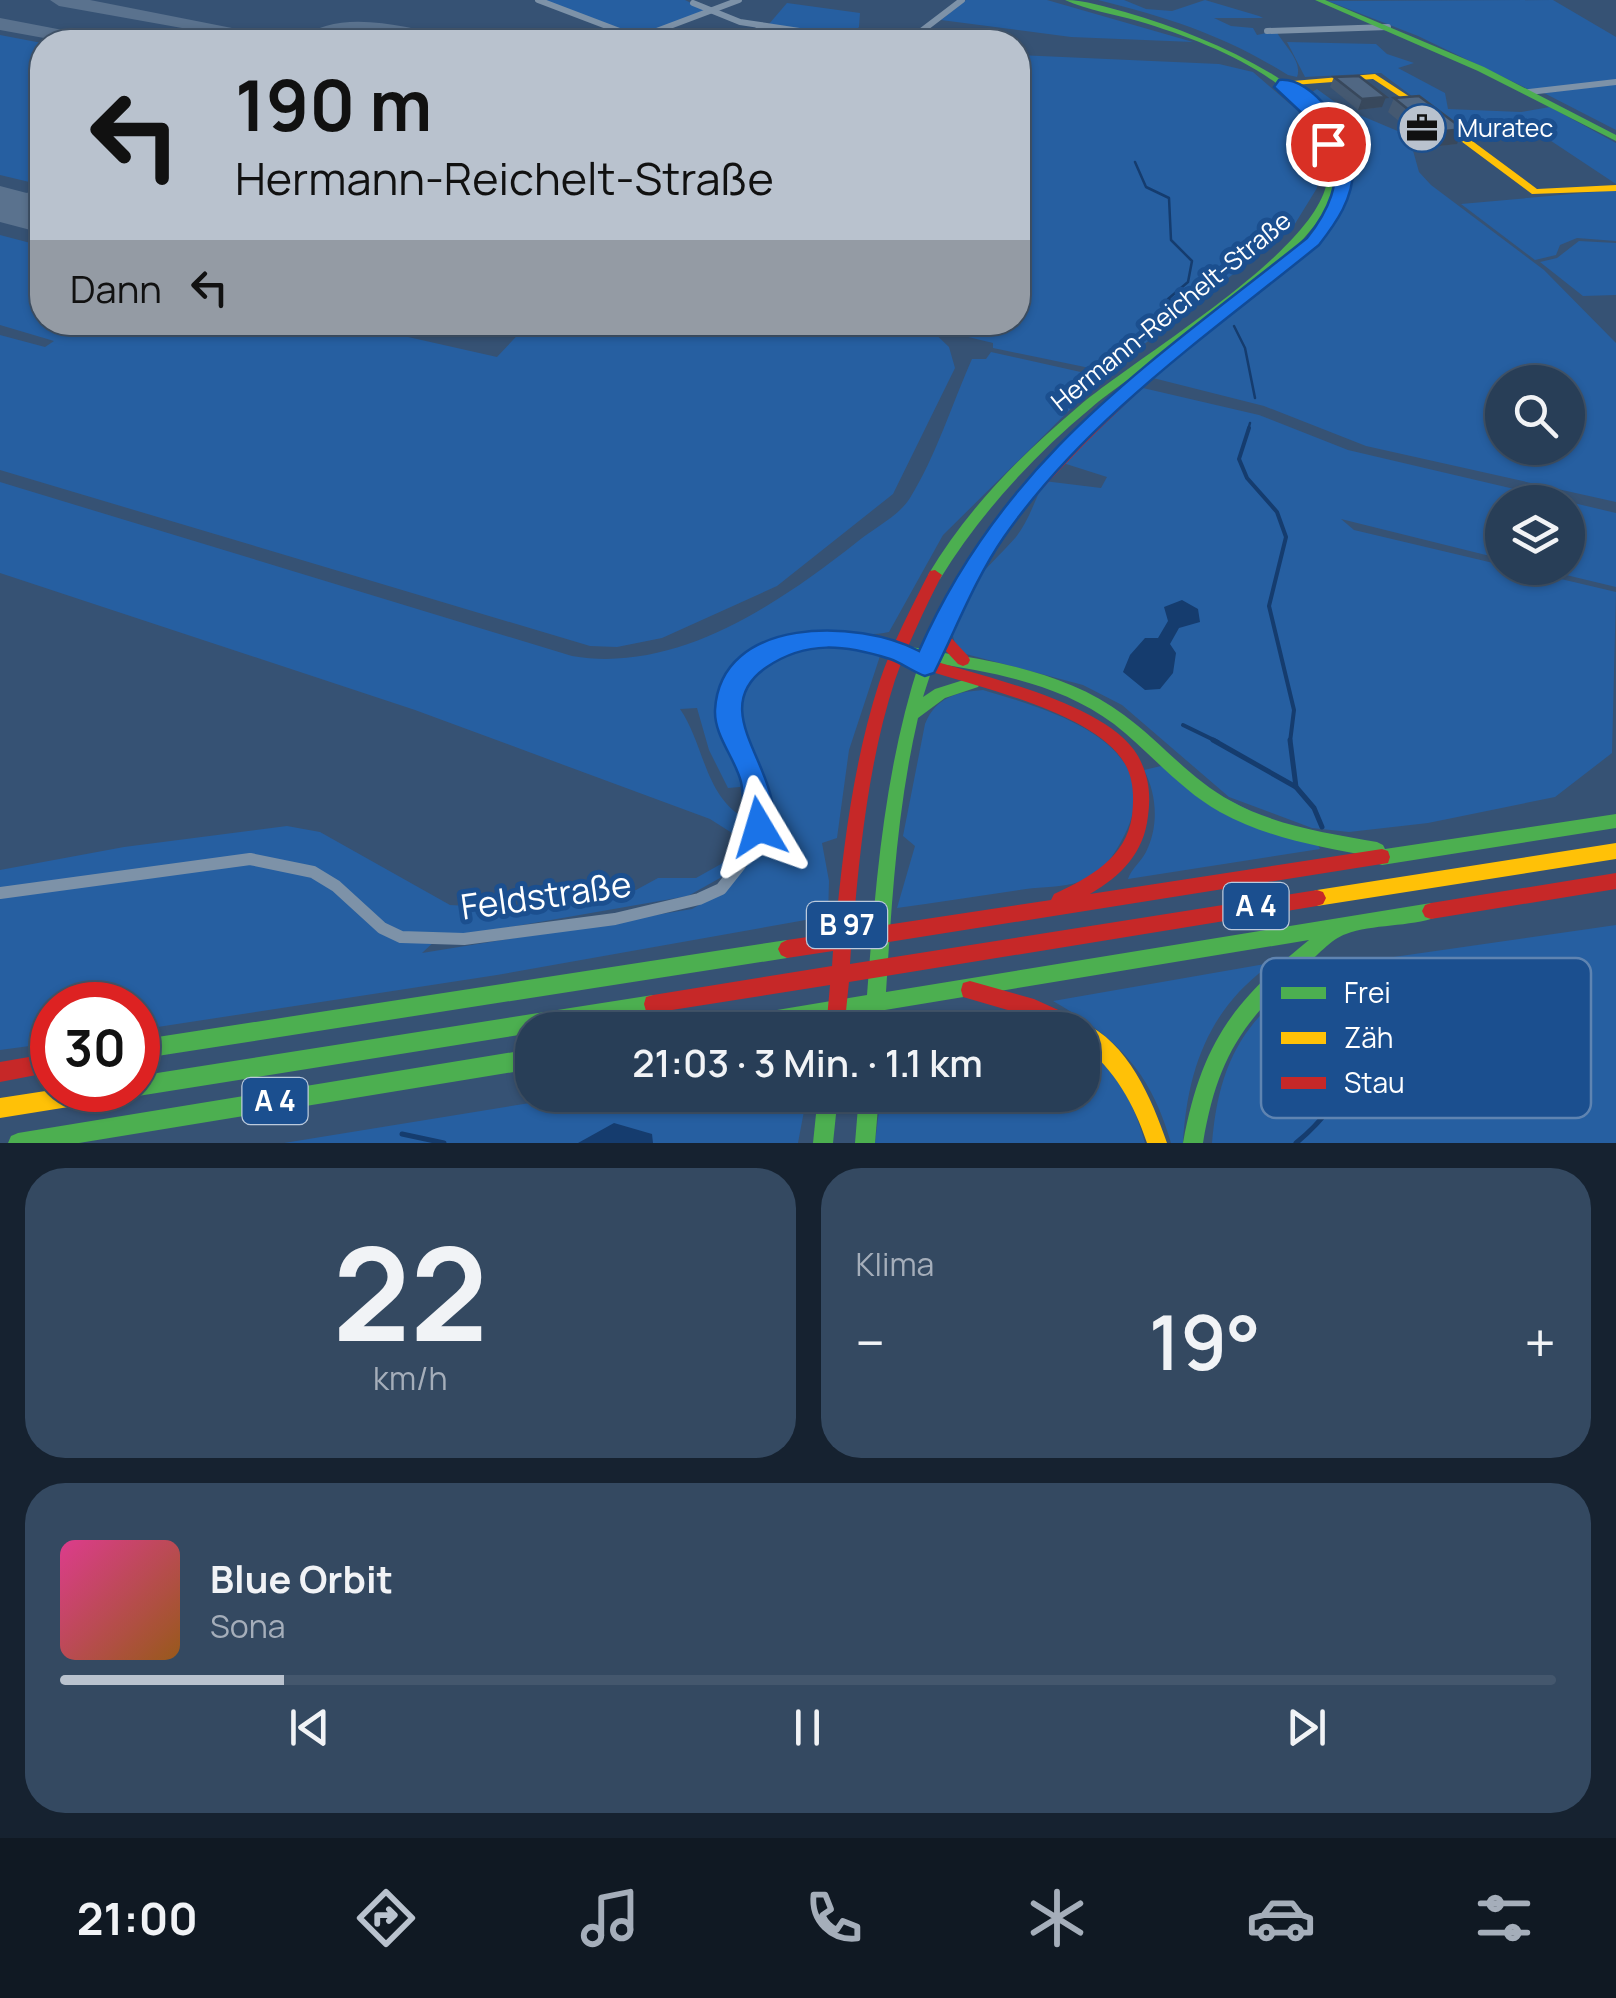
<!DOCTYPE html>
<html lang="de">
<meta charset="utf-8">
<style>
body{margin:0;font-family:Manrope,sans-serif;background:#344961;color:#f1f3f6;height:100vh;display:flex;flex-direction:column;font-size:38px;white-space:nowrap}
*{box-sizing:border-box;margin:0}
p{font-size:32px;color:#a5aeba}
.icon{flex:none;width:55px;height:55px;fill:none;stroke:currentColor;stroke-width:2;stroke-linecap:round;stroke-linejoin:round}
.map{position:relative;height:1143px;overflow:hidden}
.panel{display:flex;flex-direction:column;gap:25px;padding:25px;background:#162230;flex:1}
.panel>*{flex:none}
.guide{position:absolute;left:30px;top:30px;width:1000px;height:305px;border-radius:40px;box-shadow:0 2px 8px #0004,0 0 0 2px #44576d;background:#b9c2ce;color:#111;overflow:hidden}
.buttons{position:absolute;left:1485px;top:365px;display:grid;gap:20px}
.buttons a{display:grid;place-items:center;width:100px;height:100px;border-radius:50%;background:#283e57;box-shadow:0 2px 8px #0004,0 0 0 2px #44576d;font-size:50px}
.speed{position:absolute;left:30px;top:982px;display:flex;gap:20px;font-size:50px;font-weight:700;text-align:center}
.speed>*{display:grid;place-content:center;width:130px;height:130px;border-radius:50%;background:#283e57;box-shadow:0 2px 8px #0004,0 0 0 2px #44576d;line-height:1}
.speed .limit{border:15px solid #d22;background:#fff;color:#111}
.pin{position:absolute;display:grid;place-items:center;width:85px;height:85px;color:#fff;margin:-42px;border:5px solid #fff;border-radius:50%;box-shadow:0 2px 10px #0007}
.me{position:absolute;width:110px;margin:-55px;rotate:353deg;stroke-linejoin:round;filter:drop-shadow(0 0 8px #0008)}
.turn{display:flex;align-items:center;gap:35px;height:210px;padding:0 40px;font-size:45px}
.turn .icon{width:130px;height:130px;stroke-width:2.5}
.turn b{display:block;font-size:70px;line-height:85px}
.then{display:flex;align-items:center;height:95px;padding:0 40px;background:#0003;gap:20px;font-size:38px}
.big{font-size:75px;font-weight:600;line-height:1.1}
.panel .card{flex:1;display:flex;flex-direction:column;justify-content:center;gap:15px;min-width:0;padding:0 35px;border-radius:40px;background:#344961}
.panel .dial{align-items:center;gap:0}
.dial b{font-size:130px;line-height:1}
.song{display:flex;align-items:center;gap:30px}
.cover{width:120px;height:120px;border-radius:15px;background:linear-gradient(135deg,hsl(330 70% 55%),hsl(30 70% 35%))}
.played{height:10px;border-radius:5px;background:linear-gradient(90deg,#b9c2ce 15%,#44576d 15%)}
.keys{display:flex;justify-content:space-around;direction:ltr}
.heat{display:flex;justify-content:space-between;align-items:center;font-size:55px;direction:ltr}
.panel .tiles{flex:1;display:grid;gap:25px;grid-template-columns:1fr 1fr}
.card:last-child{grid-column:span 2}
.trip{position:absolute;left:515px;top:1012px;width:585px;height:100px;border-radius:40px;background:#283e57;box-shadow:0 2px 8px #0004,0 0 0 2px #44576d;font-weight:600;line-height:100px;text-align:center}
.tabs{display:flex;height:160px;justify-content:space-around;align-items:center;background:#101923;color:#a5aeba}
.tabs .icon{width:70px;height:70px}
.tabs .current{color:#b9c2ce}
.tabs b{font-size:45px;color:#f1f3f6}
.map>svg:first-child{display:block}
.green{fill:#265fa1;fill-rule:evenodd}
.water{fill:#153c6e}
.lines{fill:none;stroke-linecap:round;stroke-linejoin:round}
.stream-far2{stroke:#153c6e;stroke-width:2.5}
.stream-far1{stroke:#153c6e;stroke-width:4}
.stream{stroke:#153c6e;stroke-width:5}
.taxiway{fill:#5a728e;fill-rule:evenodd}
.runway{fill:#5a728e;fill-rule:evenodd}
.street-far2{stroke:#7d92a8;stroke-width:6}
.street-far1{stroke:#7d92a8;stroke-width:10}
.street{stroke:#7d92a8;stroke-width:12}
.fast{fill:#4caf50;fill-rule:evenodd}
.slow{fill:#ffc107;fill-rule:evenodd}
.jam{fill:#c62828;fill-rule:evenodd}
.wall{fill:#455971}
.shaded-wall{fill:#38485c}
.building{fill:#506783;stroke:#38485c;stroke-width:2.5}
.route{fill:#1a73e8;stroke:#114b97;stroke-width:2.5}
.labels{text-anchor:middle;stroke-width:10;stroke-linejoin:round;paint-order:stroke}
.far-poi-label{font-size:25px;fill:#fff;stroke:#1b4f8f;text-anchor:start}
.far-street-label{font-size:25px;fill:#fff;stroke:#1b4f8f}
.shield{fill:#1b4f8f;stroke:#bbcadd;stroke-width:2.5}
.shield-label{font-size:28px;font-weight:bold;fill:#fff}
.near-street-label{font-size:35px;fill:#fff;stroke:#1b4f8f}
.key{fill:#1b4f8f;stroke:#5f84b1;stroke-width:2.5}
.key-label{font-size:28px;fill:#fff}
</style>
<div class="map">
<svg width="1616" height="1143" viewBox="0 0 1616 1143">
<rect width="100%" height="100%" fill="#365274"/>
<g class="green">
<polygon points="543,0 685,0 707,11 640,36"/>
<polygon points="966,0 1047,0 1193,42 1071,37 941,20"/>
<path d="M1098,0H1124L1146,9L1172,11L1205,0L1259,16L1263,18H1214L1231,26L1253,28L1257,35L1276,31C1284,45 1303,62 1297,77L1288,75C1227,37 1174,19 1098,0Z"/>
<polygon points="1553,0 1616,37 1616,80 1532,91 1418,36 1328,1"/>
<polygon points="787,3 860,13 859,27 849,37 769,24"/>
<polygon points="0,35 42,43 42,185 0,175"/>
<polygon points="1287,42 1376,44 1387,54 1414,63 1398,68 1445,93 1448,109 1521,112 1550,107 1616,143 1616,184 1530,127 1456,129 1381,73 1305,77"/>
<polygon points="1018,55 1219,64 1253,72 1298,111 1318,151 1317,188 1293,227 1109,372 993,348 993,343 960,335 939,323 1018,322"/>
<polygon points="1616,84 1616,130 1544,93"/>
<path d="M1317,89L1343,108L1400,132L1412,147L1419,172L1431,185L1544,270L1616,343V502L1366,446L1264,406L1153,378C1184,351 1217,327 1250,301C1298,262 1374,215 1345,143C1336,122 1330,108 1312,92ZM1502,382H1568V448H1502Z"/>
<polygon points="1616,190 1616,241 1577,238 1560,245 1556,255 1535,260 1461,204"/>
<polygon points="0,235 42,246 42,322 346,323 497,357 529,323 923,322 949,347 955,368 893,494 777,586 662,638 617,647 590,646 0,470 0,335 45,347 54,341 0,325"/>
<polygon points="1579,241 1616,243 1616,295 1583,296 1540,262 1557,258"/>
<path d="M991,352L1103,377L943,535L889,632C861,638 839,629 812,632C765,637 712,674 725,728C728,745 739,762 746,778L740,787L728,788L709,750L697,708L680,709C706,747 704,801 752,822L737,859L720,878L688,896L436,940L422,953L692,909C725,890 760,865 765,824C771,781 736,754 736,714C735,648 837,620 880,656L849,750L837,838L822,843L829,881L828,916L497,975L138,1030V1005H52V1043L0,1050V870L124,847L287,826L320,832L450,905L504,908L636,890L658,878H696L721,864L743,840L710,819L415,710L0,573V482L572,656C676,674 777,605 857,542C873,529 900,515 910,498C936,456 952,404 972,359H986Z"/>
<path d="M1143,388L1259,415L1348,450L1616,513V587L1537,568H1568V502H1502V559L1341,519L1354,530L1616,592L1612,753L1555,797L1428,823L1349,832L1312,828L1229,797L1122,705L1083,685L962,653C928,616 994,563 1016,537C1028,522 1036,498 1044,481L1101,488L1107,477L1063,463Z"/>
<path d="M983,690C1047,709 1170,742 1125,834C1114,856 1103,873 1079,882C1063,887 1042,887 1026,889C983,895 940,902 897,908L915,846L903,836L925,724C936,697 957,692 983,690Z"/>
<path d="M1161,766L1318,845L1320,849L1128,879C1131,869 1141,862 1146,852C1159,826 1157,795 1144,770Z"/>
<path d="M1616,925V1143H1212C1219,1056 1249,1010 1324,967Z"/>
<path d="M1265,964L1266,968C1208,1011 1187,1072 1183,1143H1171C1150,1070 1117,1038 1053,1001Z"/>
<path d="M1083,1042C1114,1066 1135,1105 1145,1143H875L881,1095H1082Z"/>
<polygon points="579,1095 807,1095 798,1143 284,1143"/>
</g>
<g class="water">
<polygon points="1182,600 1198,609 1200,622 1179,628 1170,644 1176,653 1173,673 1160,689 1145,690 1123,672 1130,655 1145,638 1158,638 1168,621 1164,607"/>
<path d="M965,1095H1056C1038,1111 980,1117 965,1095Z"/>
<polygon points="614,1123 652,1134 653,1143 578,1143"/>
</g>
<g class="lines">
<g class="stream-far2">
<polyline points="1135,162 1146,187 1169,198 1171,240 1192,261 1188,282 1168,299 1183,306"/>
<polyline points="1234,326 1245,348 1255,398"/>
<polyline points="1248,430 1250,423"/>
</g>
<g class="stream-far1">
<polyline points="1249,428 1239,459 1247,478 1277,512 1286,537 1269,606 1294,710 1290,742"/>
<polyline points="1183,725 1218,742"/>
</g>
<g class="stream">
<polyline points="1213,740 1296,787"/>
<polyline points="1290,740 1296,787 1314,808 1322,827"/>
<polyline points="402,1134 444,1143"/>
<path d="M1296,1143C1350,1099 1367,1046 1356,978"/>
</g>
<g class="taxiway">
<path d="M50,0H90L298,41C338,6 405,28 451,36L461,42H423L360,34L323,42H260L59,6Z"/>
<polygon points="0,18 94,36 104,42 66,42 0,30"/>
<polygon points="42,191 42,205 0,210 0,196"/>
</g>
<polygon class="runway" points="0,186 42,197 42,233 0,222"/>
<g class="street-far2">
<polyline points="538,0 638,38 739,0"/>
<polyline points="693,3 740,22 872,42"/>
<polyline points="1267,31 1388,27"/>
<polyline points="866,36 910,40"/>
<polyline points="743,42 762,26"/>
<polyline points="907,42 962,0"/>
<polyline points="1529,92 1616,82"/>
</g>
<path class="street-far1" d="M734,742C726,718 726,695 742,674C781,624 844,638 897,651"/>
<polyline class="street" points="0,893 250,859 313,872 336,886 382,928 401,937 464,939 615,919 699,899 721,889 740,865 753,843 758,806 733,740"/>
<g class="fast">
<path d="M1065,0C1086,0 1105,7 1125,12C1176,27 1225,46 1272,74C1295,88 1329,120 1335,147C1337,154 1335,163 1335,170C1336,175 1337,180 1336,185C1320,257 1149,360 1091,408C1032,457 980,514 940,579L935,580L928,575C967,509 1021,455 1079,406C1138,356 1308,257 1326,186C1326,184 1326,173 1326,171C1326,164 1327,155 1326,148C1322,124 1295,97 1276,83C1236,54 1185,35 1138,21C1114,14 1087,10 1065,0Z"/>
<polygon points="1315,0 1325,0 1484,67 1616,135 1616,141 1478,71"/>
<path d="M1003,520L1010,525L966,593L938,652C1002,662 1071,675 1124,715C1161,742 1190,779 1231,801C1276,826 1327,833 1377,842L1383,845L1385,849L1616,814V828L1382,865L1376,863L1374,857C1321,847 1267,838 1220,812C1179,789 1150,752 1114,724C1062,685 997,673 934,663L923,697L935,689L973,677L978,679L981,683L978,687L945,698L918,718C897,808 892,900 886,992L1431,903L1437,905L1440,911L1437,917C1410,927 1372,924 1346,934C1331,939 1316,957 1304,967C1241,1022 1217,1060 1203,1143H1183C1201,1045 1232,1002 1309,940L885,1010L883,1030H865L866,1014L767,1030H701L703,1023L710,1021L867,995C876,880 884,771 920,660L892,655L890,651L892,647L897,645L924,649L956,586L998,522Z"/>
<polygon points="787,940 793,943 796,949 793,955 787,958 138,1059 138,1040"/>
<polygon points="653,995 660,997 662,1004 660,1011 653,1013 549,1030 532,1030 532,1033 138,1096 130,1090 138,1090 138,1076"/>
<polygon points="532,1049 532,1069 79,1143 8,1143 11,1136 18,1133"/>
<polygon points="818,1095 838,1095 833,1143 813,1143"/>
<polygon points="859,1095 879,1095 875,1143 855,1143"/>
</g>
<g class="slow">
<polygon points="1375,74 1424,106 1417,108 1373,79 1293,85 1289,83 1293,81"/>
<polygon points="1442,123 1448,123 1537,189 1616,185 1616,191 1532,194 1442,127"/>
<polygon points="1616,843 1616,859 1317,906 1311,904 1308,898 1311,892 1317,890"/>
<path d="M1082,1022C1128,1042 1152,1099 1167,1143H1147C1134,1104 1115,1070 1082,1044V1030H1073L1075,1024Z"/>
<polygon points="52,1090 122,1090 119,1097 112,1100 0,1118 0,1098"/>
</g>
<g class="jam">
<path d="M1328,123H1334C1350,158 1349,192 1329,225C1315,247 1294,261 1274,277C1246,299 1218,322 1191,345C1125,401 1064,462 1008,528H998L996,525L998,522L1033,481L1107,407L1186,338L1309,239L1326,213L1335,185L1336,157Z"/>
<path d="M935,570L942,575C924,610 908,644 895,680C869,760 860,847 853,930L1051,900L1054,894C1089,878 1126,858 1132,816C1134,798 1134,780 1125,764C1094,710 967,685 910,665L908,661L910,657L915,655C974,675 1106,701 1138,756C1149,776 1151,795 1148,816C1144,853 1121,876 1090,894L1382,849L1388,851L1390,857L1388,863L851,948L850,964L1317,890L1323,892L1326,898L1323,904L1317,906L849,982L844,1030H826L830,985L653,1013L646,1011L644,1004L646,997L653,995L832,966L833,951L787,958L781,955L778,949L781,943L787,940L835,933C843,849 853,764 879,683C892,644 911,608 930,571Z"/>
<polygon points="938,627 943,629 968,656 970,660 968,664 963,666 958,664 933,637 931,633 933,629"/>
<polygon points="1616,873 1616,889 1431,919 1425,917 1422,911 1425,905 1431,903"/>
<polygon points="970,981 1034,999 1087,1023 1089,1030 1087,1037 1082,1038 1082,1030 1059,1030 1032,1017 963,997 961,990 963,983"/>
<polygon points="52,1053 52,1072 0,1082 0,1062"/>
</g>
</g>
<g class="wall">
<polygon points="1334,77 1382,107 1358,110 1330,87"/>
<polygon points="1394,98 1457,144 1430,147 1388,112"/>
</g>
<g class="shaded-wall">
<polygon points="1386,97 1382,107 1358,110 1362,99"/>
<polygon points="1463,129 1457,144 1430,147 1436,132"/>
</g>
<g class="building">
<polygon points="1359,76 1386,97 1362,99 1334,77"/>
<polygon points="1419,96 1463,129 1436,132 1394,98"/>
</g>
<path class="route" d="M1279,80C1314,76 1352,135 1353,168C1354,198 1336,223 1319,245C1208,335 1087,418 1004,537C975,579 957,627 934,673L925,676C913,672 902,663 890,659C845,645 807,640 767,667C699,713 795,779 768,835L759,839L749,835C741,819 745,800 741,782C735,758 714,736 715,710C720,615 859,619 919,651C1004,457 1148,365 1307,238C1329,210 1341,183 1333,147H1323L1304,115L1274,87Z"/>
<defs>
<g id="office-disc" transform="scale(2.5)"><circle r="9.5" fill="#b9c2ce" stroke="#1b4f8f"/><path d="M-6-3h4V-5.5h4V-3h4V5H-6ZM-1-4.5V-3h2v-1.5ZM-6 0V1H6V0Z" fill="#111"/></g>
</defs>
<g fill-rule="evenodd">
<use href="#office-disc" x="1422" y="128"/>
</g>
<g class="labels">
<g class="far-poi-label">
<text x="1457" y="137">Muratec</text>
</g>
<g class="far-street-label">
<text transform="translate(1171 311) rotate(-39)" y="9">Hermann-Reichelt-Straße</text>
</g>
<g class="shield">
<rect x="1223.5" y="883" width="65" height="46" rx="8"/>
<rect x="807" y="902" width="80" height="46" rx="8"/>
<rect x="242.5" y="1078" width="65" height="46" rx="8"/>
</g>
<g class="shield-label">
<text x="1256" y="916">A 4</text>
<text x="847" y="935">B 97</text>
<text x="275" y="1111">A 4</text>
</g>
<g class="near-street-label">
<text transform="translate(546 896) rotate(-8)" y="12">Feldstraße</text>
</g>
</g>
<rect x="1261" y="958" width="330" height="160" rx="15" class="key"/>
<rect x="1281" y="987" width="45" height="12" fill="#4caf50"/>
<rect x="1281" y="1032" width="45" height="12" fill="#ffc107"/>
<rect x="1281" y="1077" width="45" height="12" fill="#c62828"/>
<g class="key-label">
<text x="1344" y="1003">Frei</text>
<text x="1344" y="1048">Zäh</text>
<text x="1344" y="1093">Stau</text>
</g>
</svg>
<div class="buttons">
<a><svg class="icon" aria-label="search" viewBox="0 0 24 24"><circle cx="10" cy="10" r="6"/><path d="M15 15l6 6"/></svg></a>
<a><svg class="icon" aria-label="layers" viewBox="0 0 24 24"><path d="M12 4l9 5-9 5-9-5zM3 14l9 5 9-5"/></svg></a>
</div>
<div class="speed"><div class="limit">30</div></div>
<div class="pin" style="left:1328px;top:144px;background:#d93025"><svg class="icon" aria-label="arrive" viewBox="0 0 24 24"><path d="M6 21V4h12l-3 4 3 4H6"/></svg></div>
<svg class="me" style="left:759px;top:827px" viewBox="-20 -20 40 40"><path d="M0-17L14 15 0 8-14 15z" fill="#1a73e8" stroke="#fff" stroke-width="4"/></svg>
<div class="trip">21:03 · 3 Min. · 1.1 km</div>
<div class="guide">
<div class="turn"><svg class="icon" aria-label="left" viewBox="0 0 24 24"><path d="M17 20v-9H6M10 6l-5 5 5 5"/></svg><div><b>190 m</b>Hermann-Reichelt-Straße</div></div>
<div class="then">Dann<svg class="icon" aria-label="left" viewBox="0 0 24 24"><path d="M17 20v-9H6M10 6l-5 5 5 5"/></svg></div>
</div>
</div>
<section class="panel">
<div class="tiles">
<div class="card dial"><b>22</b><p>km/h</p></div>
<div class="card"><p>Klima</p>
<div class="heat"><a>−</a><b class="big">19°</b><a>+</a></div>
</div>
<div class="card">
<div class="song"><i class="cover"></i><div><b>Blue Orbit</b><p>Sona</p></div></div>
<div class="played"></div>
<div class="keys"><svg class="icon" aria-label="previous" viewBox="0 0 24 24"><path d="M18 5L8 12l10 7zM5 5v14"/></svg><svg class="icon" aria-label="pause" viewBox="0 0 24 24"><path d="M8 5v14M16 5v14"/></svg><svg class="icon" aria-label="next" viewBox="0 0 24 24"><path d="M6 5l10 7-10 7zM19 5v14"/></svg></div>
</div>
</div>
</section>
<nav class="tabs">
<b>21:00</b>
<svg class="icon current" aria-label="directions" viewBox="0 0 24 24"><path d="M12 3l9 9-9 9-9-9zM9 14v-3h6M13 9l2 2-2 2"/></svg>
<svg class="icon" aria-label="music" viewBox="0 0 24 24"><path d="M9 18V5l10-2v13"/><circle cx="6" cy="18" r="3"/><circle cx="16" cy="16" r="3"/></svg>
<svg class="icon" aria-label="phone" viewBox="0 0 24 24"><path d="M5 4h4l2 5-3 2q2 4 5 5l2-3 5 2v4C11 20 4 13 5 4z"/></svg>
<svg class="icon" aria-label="climate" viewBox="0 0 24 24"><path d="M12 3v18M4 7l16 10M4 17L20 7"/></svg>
<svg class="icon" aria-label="car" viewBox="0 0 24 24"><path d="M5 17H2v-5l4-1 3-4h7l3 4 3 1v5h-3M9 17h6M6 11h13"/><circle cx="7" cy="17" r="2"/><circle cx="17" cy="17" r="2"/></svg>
<svg class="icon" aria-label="filters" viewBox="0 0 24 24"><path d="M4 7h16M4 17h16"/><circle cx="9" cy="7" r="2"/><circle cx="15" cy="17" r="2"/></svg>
</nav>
